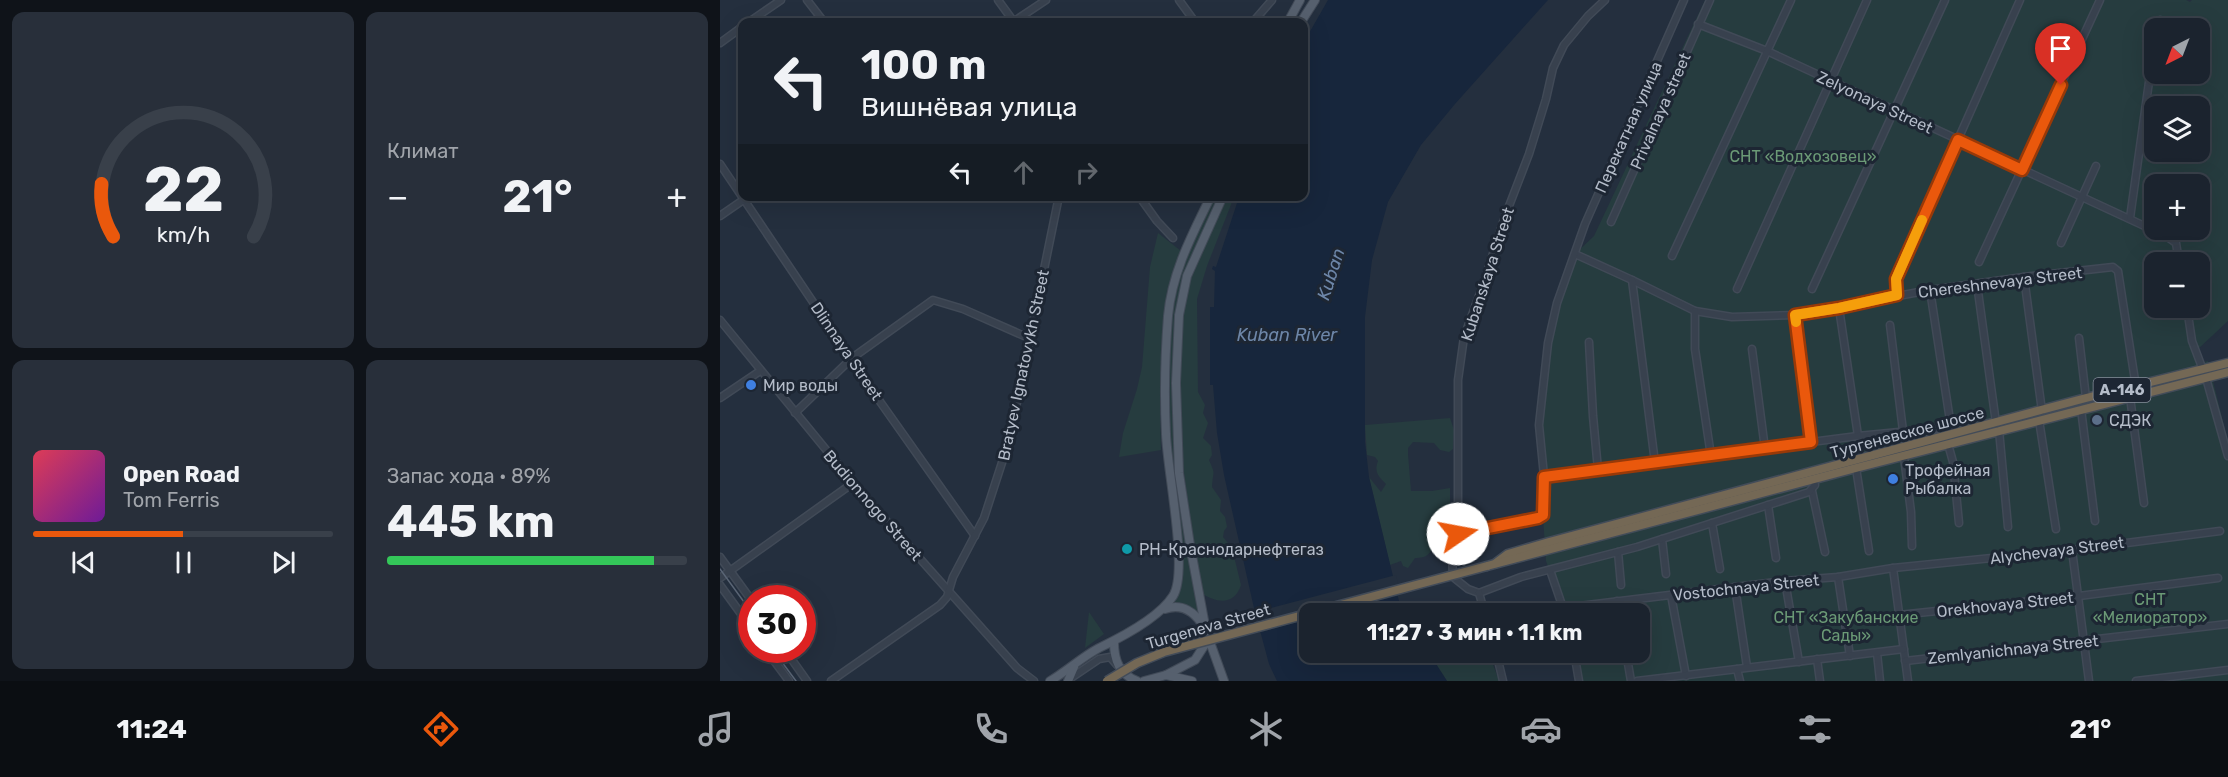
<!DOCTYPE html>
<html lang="ru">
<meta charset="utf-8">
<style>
body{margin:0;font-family:Rubik,sans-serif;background:#282f3a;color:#f1f3f6;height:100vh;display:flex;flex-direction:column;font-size:22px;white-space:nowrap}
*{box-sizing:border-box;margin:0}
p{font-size:20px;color:#a0a4aa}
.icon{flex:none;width:33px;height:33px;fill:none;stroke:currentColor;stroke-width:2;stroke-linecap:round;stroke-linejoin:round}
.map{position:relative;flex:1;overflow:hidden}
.drawer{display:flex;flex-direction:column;gap:12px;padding:12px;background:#0f1319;width:720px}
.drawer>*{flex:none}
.top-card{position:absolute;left:18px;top:18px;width:570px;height:183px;border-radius:12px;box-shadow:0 6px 24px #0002,0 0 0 2px #39404a;background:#1b232e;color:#f1f3f6;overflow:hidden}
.needle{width:39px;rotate:222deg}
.tools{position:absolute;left:1424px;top:18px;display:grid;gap:12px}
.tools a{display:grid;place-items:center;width:66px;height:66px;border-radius:12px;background:#1b232e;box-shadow:0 6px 24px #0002,0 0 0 2px #39404a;font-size:30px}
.speed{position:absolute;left:18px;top:585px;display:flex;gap:12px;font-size:30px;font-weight:700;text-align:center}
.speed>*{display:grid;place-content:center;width:78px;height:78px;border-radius:50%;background:#1b232e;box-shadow:0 6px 24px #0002,0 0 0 2px #39404a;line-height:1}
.speed .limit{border:9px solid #d22;background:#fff;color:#111}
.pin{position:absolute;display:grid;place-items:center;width:51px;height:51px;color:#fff;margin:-62px -26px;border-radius:50% 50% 50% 0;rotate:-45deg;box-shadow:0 0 6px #0007}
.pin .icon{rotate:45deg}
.me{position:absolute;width:66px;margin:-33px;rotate:78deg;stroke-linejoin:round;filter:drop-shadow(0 0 4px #0008)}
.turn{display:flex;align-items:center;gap:21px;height:126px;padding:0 24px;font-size:27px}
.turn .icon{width:78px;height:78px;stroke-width:2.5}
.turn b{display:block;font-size:42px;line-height:51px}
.lanes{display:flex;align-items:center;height:57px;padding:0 24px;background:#0003;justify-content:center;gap:30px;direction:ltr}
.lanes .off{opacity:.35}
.big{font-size:45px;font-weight:700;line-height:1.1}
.drawer .card{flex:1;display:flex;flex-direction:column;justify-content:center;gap:9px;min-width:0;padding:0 21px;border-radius:12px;background:#282f3a}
.drawer .dial{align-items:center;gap:0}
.dial svg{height:156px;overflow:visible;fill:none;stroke:#39404a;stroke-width:7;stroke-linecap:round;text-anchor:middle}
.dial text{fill:#f1f3f6;stroke:none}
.song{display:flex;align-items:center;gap:18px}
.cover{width:72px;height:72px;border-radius:9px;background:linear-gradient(135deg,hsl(350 70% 55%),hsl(280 70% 35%))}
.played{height:6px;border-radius:3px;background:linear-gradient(90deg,#ea580c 50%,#39404a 50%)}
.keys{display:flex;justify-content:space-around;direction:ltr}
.heat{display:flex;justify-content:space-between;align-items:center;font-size:33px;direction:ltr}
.charge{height:9px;border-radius:4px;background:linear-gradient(90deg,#34c759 89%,#39404a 0)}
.drawer .tiles{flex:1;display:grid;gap:12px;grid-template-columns:repeat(2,1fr)}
.trip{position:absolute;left:579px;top:603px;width:351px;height:60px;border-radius:12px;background:#1b232e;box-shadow:0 6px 24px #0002,0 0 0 2px #39404a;font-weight:700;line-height:60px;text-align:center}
.tabs{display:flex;height:96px;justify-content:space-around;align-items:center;background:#0b0e12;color:#a0a4aa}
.tabs .icon{width:42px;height:42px}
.tabs .current{color:#ea580c}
.tabs b{font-size:27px;color:#f1f3f6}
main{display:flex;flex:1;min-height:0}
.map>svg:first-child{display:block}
.green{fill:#263c3f;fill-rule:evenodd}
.water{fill:#17263c}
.pier{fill:#242f3e}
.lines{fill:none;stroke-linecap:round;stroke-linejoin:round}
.minor-casing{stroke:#414a57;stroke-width:9}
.major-casing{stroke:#414a57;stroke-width:10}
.highway-casing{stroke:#434c59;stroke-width:11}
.minor{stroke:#38414e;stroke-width:6}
.major{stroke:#56606e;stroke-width:8}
.highway{stroke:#746855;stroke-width:8}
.tram{stroke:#5a6575;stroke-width:1.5}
.highway-bridge-casing{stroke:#434c59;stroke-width:11;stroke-linecap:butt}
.highway-bridge{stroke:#746855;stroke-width:8}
.route-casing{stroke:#983908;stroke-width:15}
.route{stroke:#ea580c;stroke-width:10}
.slow{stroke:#f59e0b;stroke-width:10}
.shop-dot{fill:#3f7fe0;stroke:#1d2633;stroke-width:2}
.service-dot{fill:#5c6f8a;stroke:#1d2633;stroke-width:2}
.culture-dot{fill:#0f9aa8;stroke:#1d2633;stroke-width:2}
.labels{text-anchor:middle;stroke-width:6;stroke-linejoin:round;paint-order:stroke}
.shield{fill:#1d2633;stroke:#878f9c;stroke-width:1.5}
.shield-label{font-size:15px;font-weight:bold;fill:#b4bcc9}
.street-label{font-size:16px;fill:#b4bcc9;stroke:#1d2633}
.park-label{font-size:16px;fill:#6b9a76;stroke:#1d2633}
.poi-label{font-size:16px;fill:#b4bcc9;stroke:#1d2633;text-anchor:start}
.water-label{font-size:18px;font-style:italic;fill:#6d86a8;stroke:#1d2633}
</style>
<main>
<section class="drawer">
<div class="tiles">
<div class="card dial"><svg viewBox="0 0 100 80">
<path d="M14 69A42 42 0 1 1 86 69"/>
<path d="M14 69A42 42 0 0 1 8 42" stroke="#ea580c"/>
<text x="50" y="56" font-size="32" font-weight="700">22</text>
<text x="50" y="72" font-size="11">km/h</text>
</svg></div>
<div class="card"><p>Климат</p>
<div class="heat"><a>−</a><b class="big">21°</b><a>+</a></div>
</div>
<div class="card">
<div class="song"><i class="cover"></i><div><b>Open Road</b><p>Tom Ferris</p></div></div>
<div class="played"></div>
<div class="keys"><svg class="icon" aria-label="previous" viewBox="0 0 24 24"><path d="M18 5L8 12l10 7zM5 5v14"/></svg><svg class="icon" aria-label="pause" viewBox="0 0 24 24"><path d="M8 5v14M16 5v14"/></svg><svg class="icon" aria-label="next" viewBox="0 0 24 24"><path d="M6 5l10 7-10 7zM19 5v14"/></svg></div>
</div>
<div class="card"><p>Запас хода · 89%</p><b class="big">445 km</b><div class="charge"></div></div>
</div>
</section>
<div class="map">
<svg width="1508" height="681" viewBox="0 0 1508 681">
<rect width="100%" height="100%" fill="#242f3e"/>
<g class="green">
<path d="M985,0H1466L1470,2L1472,0H1508V321L1478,349L1484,362L1488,361L1508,442V681H857L853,653L920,652V614H843V608L826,561L817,427L826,340L832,310L843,275L855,254L874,236ZM1434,28H1479V74H1434ZM1434,106H1479V152H1434ZM1434,184H1479V230H1434ZM1434,262H1479V308H1434Z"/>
<path d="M494,197H499L462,280L457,313L459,498L479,615L458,604L451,603C474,577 455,505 452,471C446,424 448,376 451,329C452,315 452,299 456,284C464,254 481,225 494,197Z"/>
<path d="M506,197H514L487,266L477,299L478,392L485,405L483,413L488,423L483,438L491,446L492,455L489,460C496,476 493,469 492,487L501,500L500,511L505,517L507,527L504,531L503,537L512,548L521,585C514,606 497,603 481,593L462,459L460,382L461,343L463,308L470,277Z"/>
<polygon points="438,233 461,251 447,292 440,403 441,450 399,457 403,433 417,389 422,367 430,267"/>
<path d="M730,418L734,430L733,449L729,452L720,450L714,443L693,442L688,448V454L691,491H712L730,488V528C725,533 719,539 716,544C709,554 708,558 695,558L688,568L683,566L681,561L670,565L649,477L661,492L666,484C658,476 654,472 658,461L655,457L647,455L645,425Z"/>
<polygon points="369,612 384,634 365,648"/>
<path d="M709,653H767C774,662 774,671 780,681H727Z"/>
</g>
<polygon class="water" points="608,0 828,0 735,104 701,145 668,202 652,260 645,317 645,442 649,477 679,601 686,613 590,614 590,652 709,653 727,681 557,681 549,664 534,608 504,475 497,433 493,385 490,385 490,307 494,307 495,271 492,269 493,266 496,267 519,197 584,196 584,42"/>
<polygon class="pier" points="676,575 681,595 611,613 590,614 589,619 538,633 532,613"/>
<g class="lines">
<g class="minor-casing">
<g id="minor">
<polyline points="87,0 104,22"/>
<polyline points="278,0 294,22"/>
<polyline points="459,0 475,22"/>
<polyline points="29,22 61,0"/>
<polyline points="293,22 326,0"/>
<polyline points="533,22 552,0"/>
<polyline points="978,24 1047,51 1446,236 1456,243 1459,262"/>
<polyline points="1437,28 1440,20"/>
<polyline points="0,43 22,27"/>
<polyline points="0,164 161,403 255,536"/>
<polyline points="419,196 437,221 453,238"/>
<polyline points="0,216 29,196"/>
<polyline points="1410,218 1434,46"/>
<polyline points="891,222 990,0"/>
<polyline points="1341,243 1376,166"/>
<polyline points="855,254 912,280 975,311 1012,317 1075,315 1210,290 1304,277 1393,267 1398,271 1416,387"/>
<polyline points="952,256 1071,0"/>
<polyline points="1259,262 1380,0"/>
<polyline points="1304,277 1322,411"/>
<polyline points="912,280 935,463"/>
<polyline points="1257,284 1276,423"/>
<polyline points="1017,289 1147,0"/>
<polyline points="1092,289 1225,0"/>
<polyline points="1177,295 1176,279 1300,0"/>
<polyline points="1119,308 1138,436"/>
<polyline points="1467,308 1472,341 1483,370"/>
<polyline points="975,311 975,349 991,456"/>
<polyline points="1075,315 1091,442"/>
<polyline points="0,320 139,490 297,668 314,681"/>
<polyline points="1170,325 1183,431"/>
<polyline points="1359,338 1366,398"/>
<polyline points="869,342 873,416 878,470"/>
<polyline points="1032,349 1045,449"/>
<polyline points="1486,378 1508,456"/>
<polyline points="1410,397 1424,503"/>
<polyline points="0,398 40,371"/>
<polyline points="1361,409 1375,521"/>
<polyline points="75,413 132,358 213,300 243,309 311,339"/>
<polyline points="1319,420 1336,529"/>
<polyline points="1279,430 1288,527"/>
<polyline points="1228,444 1233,462 1239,523"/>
<polyline points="1184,457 1191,512 1192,546"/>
<polyline points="1136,468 1149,551"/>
<polyline points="824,476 1138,436 1231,427 1210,290"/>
<polyline points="1092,491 1105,552"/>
<polyline points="1048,505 1056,558"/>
<polyline points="992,523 1000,569"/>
<polyline points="738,535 818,518 823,515 824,476 819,425 828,343 837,303 865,224 964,0"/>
<polyline points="942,539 946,574"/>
<polyline points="1352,550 1369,681"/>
<polyline points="898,552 901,585"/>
<polyline points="0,557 32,601"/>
<polyline points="1173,568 1188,681"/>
<polyline points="830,570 845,614"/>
<polyline points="1118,577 1130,656"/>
<polyline points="0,578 133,483"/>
<polyline points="1065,581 1079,662"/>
<polyline points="0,585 32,629"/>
<polyline points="1015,587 1027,667"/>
<polyline points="759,593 748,589 733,577 732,555 738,535 738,380 744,337 764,282 784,219 809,154 826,99 833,68 844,45 868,16 885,0"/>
<polyline points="759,593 801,577 917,547 1089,492 1095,485 1094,480"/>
<polyline points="759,593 765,614"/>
<polyline points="951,595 966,676"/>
<polyline points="897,601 899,614"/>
<polyline points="843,608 1065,581 1118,577 1173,568 1352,550 1500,531"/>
<polyline points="1179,615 1359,596 1498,578"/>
<polyline points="46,650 69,681"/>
<polyline points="65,650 87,681"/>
<polyline points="776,652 783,681"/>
<polyline points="854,652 859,681"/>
<polyline points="906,652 911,681"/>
<polyline points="1157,653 1160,681"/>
<polyline points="1097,659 1100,681"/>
<polyline points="1185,661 1508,624"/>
<polyline points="1017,669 1020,681"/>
<polyline points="348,680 379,659 390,657 397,665"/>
<polyline points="111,681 220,605 227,597 233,577 264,518 289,441 339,196"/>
<polyline points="917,681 1184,649"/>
<polyline points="1416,681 1508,670"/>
</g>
</g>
<g class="major-casing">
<g id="major">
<polyline points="568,22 580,0"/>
<polyline points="581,22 595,0"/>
<polyline points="503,196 467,276 459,315 456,383 459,473 470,545 486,631 504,681"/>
<path d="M445,609C462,603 475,612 484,627"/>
<path d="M394,642C394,660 399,674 417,681"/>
<polyline points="446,675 475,660 489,638"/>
<path d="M330,681C347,671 362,657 379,648C402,637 439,618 453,596C469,571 447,470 446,434C444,395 445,355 448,316C452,272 472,235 491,196"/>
<polyline points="348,681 354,667"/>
<polyline points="424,681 446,675 472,681"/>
</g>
</g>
<g class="highway-casing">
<g id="highway">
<polyline points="776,563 788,554 829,542 1366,398 1508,363"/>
<polyline points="767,566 1136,468 1508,372"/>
</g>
</g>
<use href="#minor" class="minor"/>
<use href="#major" class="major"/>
<use href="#highway" class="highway"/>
<g class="tram">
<polyline points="0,569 32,613"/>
<polyline points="53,650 76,681"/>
</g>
<g class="highway-bridge-casing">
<polyline id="highway-bridge" points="387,681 417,663 444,652 767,566"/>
</g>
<use href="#highway-bridge" class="highway-bridge"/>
</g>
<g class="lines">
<g class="route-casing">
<polyline id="route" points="738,534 818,518 823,515 824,477 1091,442 1075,315 1119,308 1177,295 1176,279 1238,140 1302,170 1341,85"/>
</g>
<use href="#route" class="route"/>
<polyline class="slow" points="1076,322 1075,315 1119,308 1177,295 1176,279 1202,220"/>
</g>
<g class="shop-dot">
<circle cx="31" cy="385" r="6"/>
<circle cx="1173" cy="479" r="6"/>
</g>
<circle class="service-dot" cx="1377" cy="420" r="6"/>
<circle class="culture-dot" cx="407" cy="549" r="6"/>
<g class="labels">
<rect class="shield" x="1373.5" y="378" width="57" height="24" rx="4.5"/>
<g class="shield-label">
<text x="1402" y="395">А-146</text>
</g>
<g class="street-label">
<text transform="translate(1155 102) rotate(25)" y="6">Zelyonaya Street</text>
<text transform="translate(940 111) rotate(-66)" y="6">Privalnaya street</text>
<text transform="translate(908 127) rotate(-66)" y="6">Перекатная улица</text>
<text transform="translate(767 274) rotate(-72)" y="6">Kubanskaya Street</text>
<text transform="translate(1280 282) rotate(-7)" y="6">Chereshnevaya Street</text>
<text transform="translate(127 351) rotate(56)" y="6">Dlinnaya Street</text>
<text transform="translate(303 365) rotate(-78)" y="6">Bratyev Ignatovykh Street</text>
<text transform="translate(1187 432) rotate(-15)" y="6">Тургеневское шоссе</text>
<text transform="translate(153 505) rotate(49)" y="6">Budionnogo Street</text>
<text transform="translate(1337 550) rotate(-7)" y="6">Alychevaya Street</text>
<text transform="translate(1026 587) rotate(-6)" y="6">Vostochnaya Street</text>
<text transform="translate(1285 604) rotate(-6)" y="6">Orekhovaya Street</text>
<text transform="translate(488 626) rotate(-16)" y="6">Turgeneva Street</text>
<text transform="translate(1293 649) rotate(-6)" y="6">Zemlyanichnaya Street</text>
</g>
<g class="park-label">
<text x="1083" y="162">СНТ «Водхозовец»</text>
<text x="1430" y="605">СНТ<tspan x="1430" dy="18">«Мелиоратор»</tspan></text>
<text x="1126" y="623">СНТ «Закубанские<tspan x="1126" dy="18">Сады»</tspan></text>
</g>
<g class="poi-label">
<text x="43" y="391">Мир воды</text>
<text x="1389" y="426">СДЭК</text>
<text x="1185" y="476">Трофейная<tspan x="1185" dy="18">Рыбалка</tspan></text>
<text x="419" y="555">РН-Краснодарнефтегаз</text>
</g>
<g class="water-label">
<text transform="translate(611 274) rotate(-72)" y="6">Kuban</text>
<text x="567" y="341">Kuban River</text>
</g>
</g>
</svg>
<div class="tools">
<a><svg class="needle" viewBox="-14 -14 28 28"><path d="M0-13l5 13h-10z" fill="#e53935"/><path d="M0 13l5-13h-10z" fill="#a0a4aa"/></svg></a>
<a><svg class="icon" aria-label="layers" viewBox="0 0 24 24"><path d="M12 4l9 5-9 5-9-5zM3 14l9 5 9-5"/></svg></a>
<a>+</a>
<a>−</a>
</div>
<div class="speed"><div class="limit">30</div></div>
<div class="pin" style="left:1341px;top:85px;background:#d93025"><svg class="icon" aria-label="arrive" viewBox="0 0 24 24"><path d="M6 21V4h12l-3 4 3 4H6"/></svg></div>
<svg class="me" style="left:738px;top:534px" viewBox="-20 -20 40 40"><circle r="19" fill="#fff"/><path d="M0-13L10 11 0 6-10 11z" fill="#ea580c"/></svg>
<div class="trip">11:27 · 3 мин · 1.1 km</div>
<div class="top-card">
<div class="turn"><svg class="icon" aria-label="left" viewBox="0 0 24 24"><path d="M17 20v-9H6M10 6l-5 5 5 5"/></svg><div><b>100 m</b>Вишнёвая улица</div></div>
<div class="lanes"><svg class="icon" aria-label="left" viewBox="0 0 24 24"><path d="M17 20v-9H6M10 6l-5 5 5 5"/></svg><svg class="icon off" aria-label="ahead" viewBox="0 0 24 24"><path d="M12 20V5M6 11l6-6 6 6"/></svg><svg class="icon off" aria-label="right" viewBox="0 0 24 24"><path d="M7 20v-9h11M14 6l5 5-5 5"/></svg></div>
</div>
</div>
</main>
<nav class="tabs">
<b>11:24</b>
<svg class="icon current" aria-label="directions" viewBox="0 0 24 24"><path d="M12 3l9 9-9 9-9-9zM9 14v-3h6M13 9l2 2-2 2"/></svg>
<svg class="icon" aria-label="music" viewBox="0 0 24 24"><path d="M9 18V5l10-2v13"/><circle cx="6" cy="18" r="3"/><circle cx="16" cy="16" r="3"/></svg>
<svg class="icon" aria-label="phone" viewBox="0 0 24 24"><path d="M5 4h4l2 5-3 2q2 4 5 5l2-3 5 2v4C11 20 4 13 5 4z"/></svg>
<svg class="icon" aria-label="climate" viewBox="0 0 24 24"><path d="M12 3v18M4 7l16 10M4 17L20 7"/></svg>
<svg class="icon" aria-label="car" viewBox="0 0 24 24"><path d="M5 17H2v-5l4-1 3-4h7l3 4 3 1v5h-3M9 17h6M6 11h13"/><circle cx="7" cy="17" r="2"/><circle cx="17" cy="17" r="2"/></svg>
<svg class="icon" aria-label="filters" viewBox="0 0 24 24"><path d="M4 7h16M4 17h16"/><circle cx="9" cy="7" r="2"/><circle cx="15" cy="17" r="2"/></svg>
<b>21°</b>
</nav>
